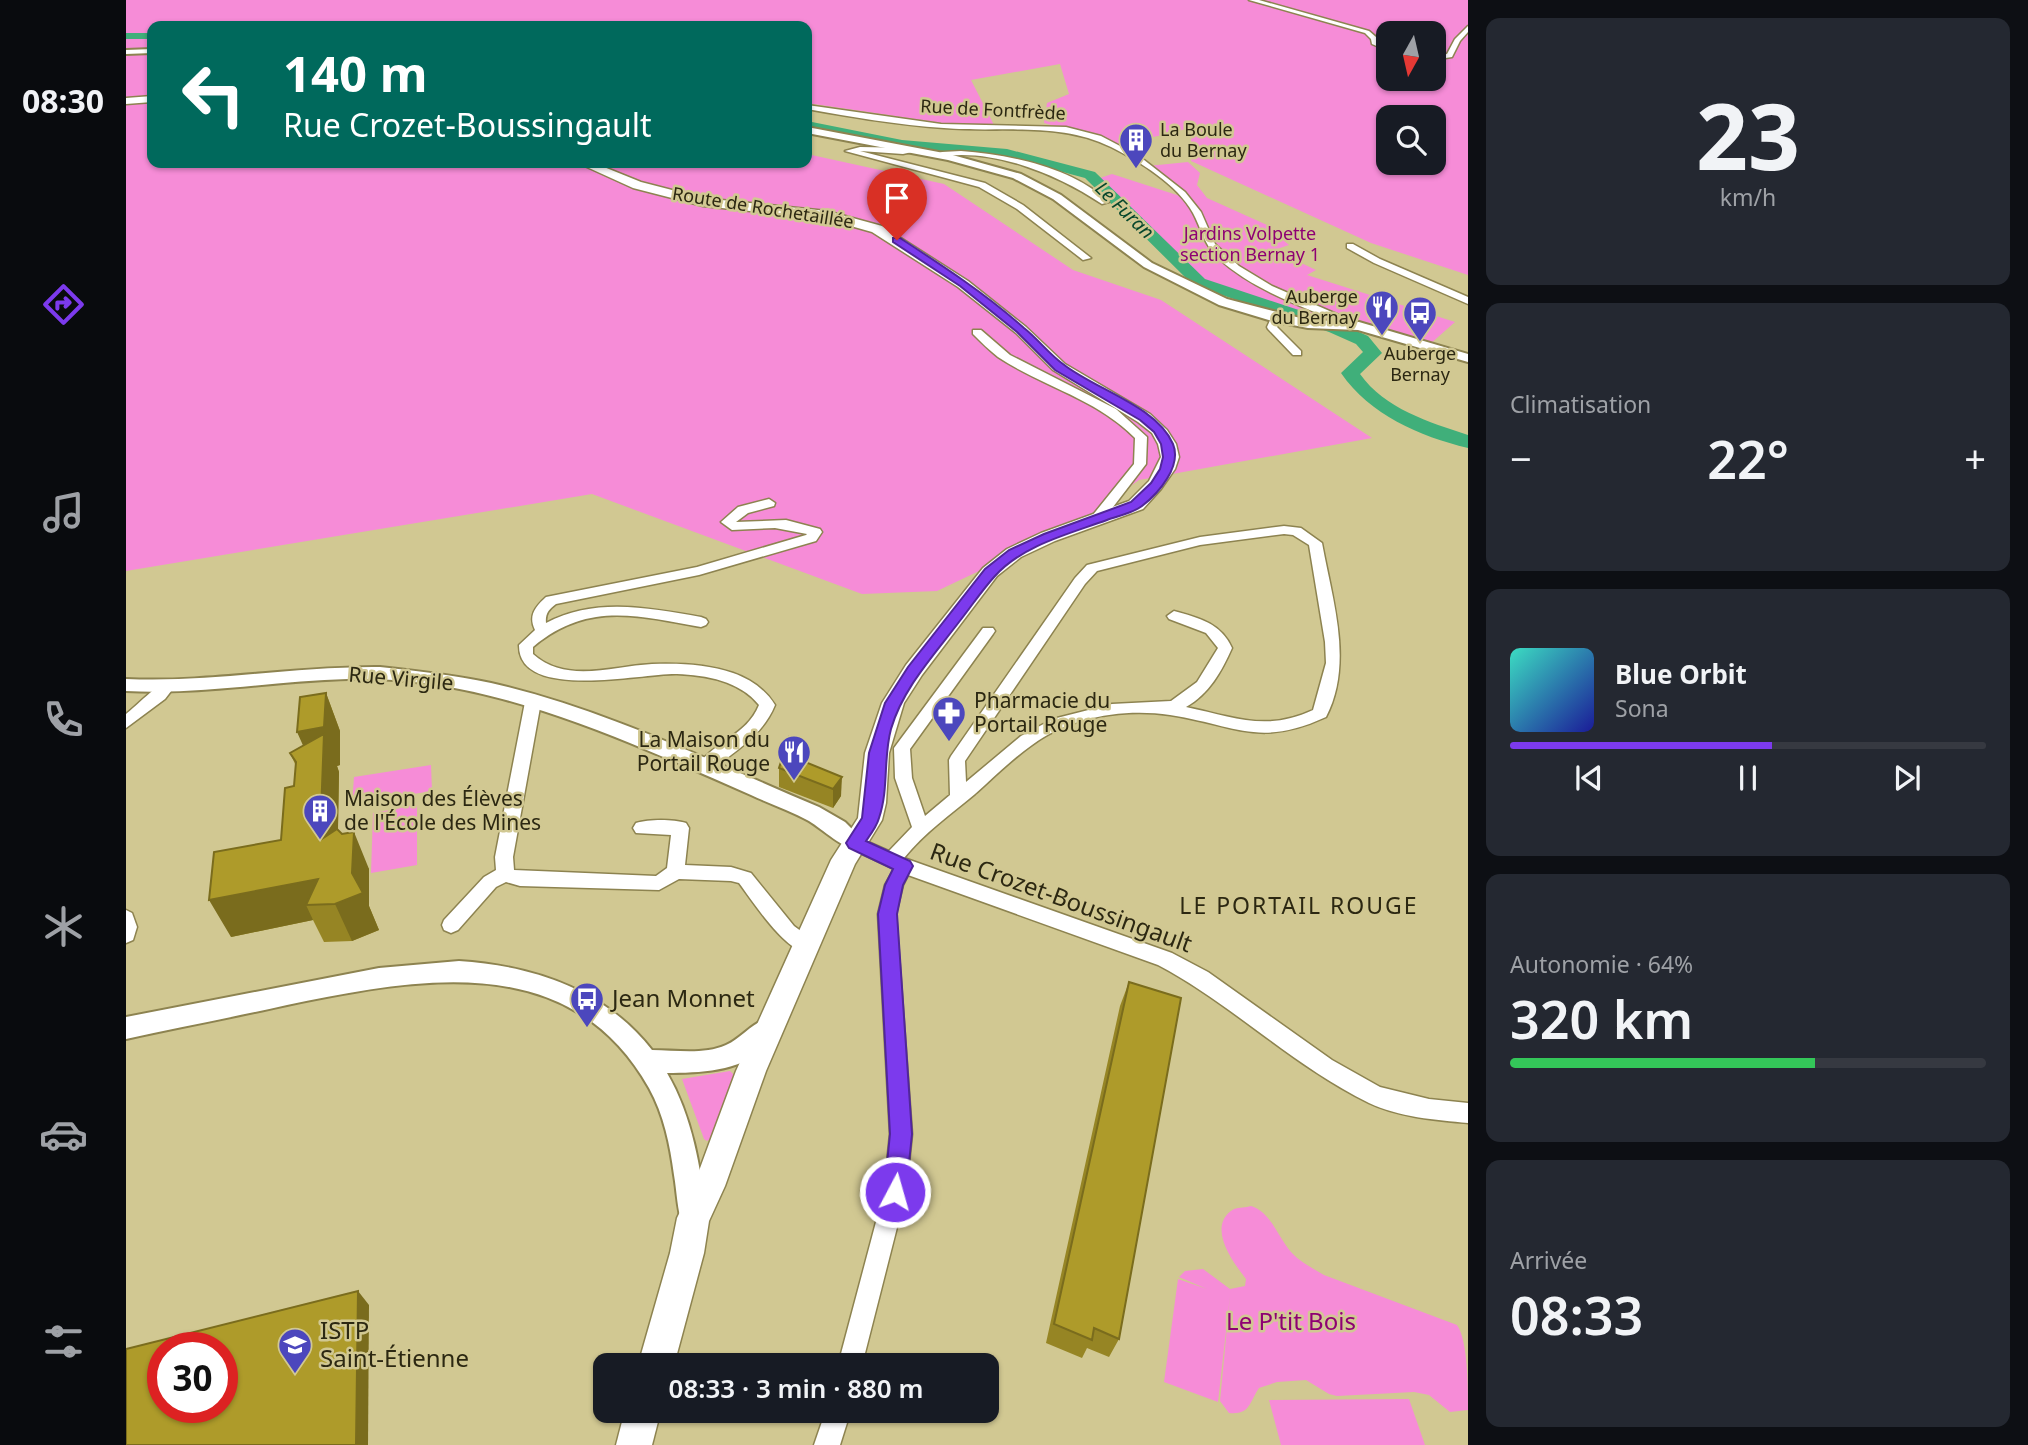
<!DOCTYPE html>
<html lang="fr">
<meta charset="utf-8">
<style>
body{margin:0;font-family:"Noto Sans",sans-serif;background:#242831;color:#f1f3f6;height:100vh;display:flex;flex-direction:column;font-size:26px;white-space:nowrap}
*{box-sizing:border-box;margin:0}
p{font-size:23px;color:#9ea1a6}
.icon{flex:none;width:38px;height:38px;fill:none;stroke:currentColor;stroke-width:2;stroke-linecap:round;stroke-linejoin:round}
.map{position:relative;flex:1;overflow:hidden}
.sheet{display:flex;flex-direction:column;gap:18px;padding:18px;background:#0d0f14;width:560px}
.sheet>*{flex:none}
.top-card{position:absolute;left:21px;top:21px;width:665px;height:147px;border-radius:14px;box-shadow:0 2px 5px #0004;background:#00695c;color:#fff;overflow:hidden}
.needle{width:46px;rotate:188deg}
.fabs{position:absolute;left:1250px;top:21px;display:grid;gap:14px}
.fabs a{display:grid;place-items:center;width:70px;height:70px;border-radius:14px;background:#171b24;box-shadow:0 2px 5px #0004;font-size:35px}
.speed{position:absolute;left:21px;top:1332px;display:flex;gap:14px;font-size:35px;font-weight:700;text-align:center}
.speed>*{display:grid;place-content:center;width:91px;height:91px;border-radius:50%;background:#171b24;box-shadow:0 2px 5px #0004;line-height:1}
.speed .limit{border:10px solid #d22;background:#fff;color:#111}
.pin{position:absolute;display:grid;place-items:center;width:60px;height:60px;color:#fff;margin:-72px -30px;border-radius:50% 50% 50% 0;rotate:-45deg;box-shadow:0 0 7px #0007}
.pin .icon{rotate:45deg}
.me{position:absolute;width:77px;margin:-38px;rotate:6deg;stroke-linejoin:round;filter:drop-shadow(0 0 5px #0008)}
.turn{display:flex;align-items:center;gap:24px;height:147px;padding:0 21px;font-size:32px}
.turn .icon{width:91px;height:91px;stroke-width:2.5}
.turn b{display:block;font-size:49px;line-height:60px}
.big{font-size:52px;font-weight:600;line-height:1.1}
.sheet .tile{flex:1;display:flex;flex-direction:column;justify-content:center;gap:10px;min-width:0;padding:0 24px;border-radius:14px;background:#242831}
.sheet .dial{align-items:center;gap:0}
.dial b{font-size:91px;line-height:1}
.song{display:flex;align-items:center;gap:21px}
.cover{width:84px;height:84px;border-radius:10px;background:linear-gradient(135deg,hsl(170 70% 55%),hsl(240 70% 35%))}
.played{height:7px;border-radius:4px;background:linear-gradient(90deg,#7c3aed 55%,#363941 55%)}
.keys{display:flex;justify-content:space-around;direction:ltr}
.heat{display:flex;justify-content:space-between;align-items:center;font-size:38px;direction:ltr}
.charge{height:10px;border-radius:5px;background:linear-gradient(90deg,#34c759 64%,#363941 0)}
.trip{position:absolute;left:467px;top:1353px;width:406px;height:70px;border-radius:14px;background:#171b24;box-shadow:0 2px 5px #0004;font-weight:600;line-height:70px;text-align:center}
main{display:flex;flex:1;min-height:0}
.dock{display:flex;flex-direction:column;width:126px;justify-content:space-around;align-items:center;background:#090b0e;color:#9ea1a6}
.dock .icon{width:49px;height:49px}
.dock .selected{color:#7c3aed}
.dock b{font-size:32px;color:#f1f3f6}
.map>svg:first-child{display:block}
.green{fill:#f68cd7;fill-rule:evenodd}
.lines{fill:none;stroke-linecap:round;stroke-linejoin:round}
.river{fill:#40af7a;fill-rule:evenodd}
.minor-casing{stroke:#8d8350;stroke-width:3}
.tertiary-casing{stroke:#8d8350;stroke-width:4}
.secondary-casing{stroke:#8d8350;stroke-width:3}
.minor{fill:#fff;fill-rule:evenodd}
.tertiary{fill:#fff;fill-rule:evenodd}
.secondary{fill:#fff;fill-rule:evenodd}
.wall{fill:#968524}
.shaded-wall{fill:#7a6c1d}
.building{fill:#ae9b2a;stroke:#7a6c1d;stroke-width:2;fill-rule:evenodd}
.route{fill:#7c3aed;stroke:#51269a;stroke-width:2}
.labels{text-anchor:middle;stroke-width:5;stroke-linejoin:round;paint-order:stroke}
.far-street-label{font-size:18px;fill:#2c2812;stroke:#d1c892}
.far-poi-label{font-size:18px;fill:#2c2812;stroke:#d1c892;text-anchor:start}
.far-park-label{font-size:18px;fill:#8e0073;stroke:#d1c892}
.far-water-label{font-size:19px;font-style:italic;fill:#07472c;stroke:#d1c892}
.street-label{font-size:21px;fill:#2c2812;stroke:#d1c892}
.poi-label{font-size:21px;fill:#2c2812;stroke:#d1c892;text-anchor:start}
.neighbourhood-label{font-size:23px;letter-spacing:2px;fill:#2c2812;stroke:#d1c892}
.near-street-label{font-size:24px;fill:#2c2812;stroke:#d1c892}
.near-poi-label{font-size:24px;fill:#2c2812;stroke:#d1c892;text-anchor:start}
.near-park-label{font-size:24px;fill:#8e0073;stroke:#d1c892}
</style>
<main>
<nav class="dock">
<b>08:30</b>
<svg class="icon selected" aria-label="directions" viewBox="0 0 24 24"><path d="M12 3l9 9-9 9-9-9zM9 14v-3h6M13 9l2 2-2 2"/></svg>
<svg class="icon" aria-label="music" viewBox="0 0 24 24"><path d="M9 18V5l10-2v13"/><circle cx="6" cy="18" r="3"/><circle cx="16" cy="16" r="3"/></svg>
<svg class="icon" aria-label="phone" viewBox="0 0 24 24"><path d="M5 4h4l2 5-3 2q2 4 5 5l2-3 5 2v4C11 20 4 13 5 4z"/></svg>
<svg class="icon" aria-label="climate" viewBox="0 0 24 24"><path d="M12 3v18M4 7l16 10M4 17L20 7"/></svg>
<svg class="icon" aria-label="car" viewBox="0 0 24 24"><path d="M5 17H2v-5l4-1 3-4h7l3 4 3 1v5h-3M9 17h6M6 11h13"/><circle cx="7" cy="17" r="2"/><circle cx="17" cy="17" r="2"/></svg>
<svg class="icon" aria-label="filters" viewBox="0 0 24 24"><path d="M4 7h16M4 17h16"/><circle cx="9" cy="7" r="2"/><circle cx="15" cy="17" r="2"/></svg>
</nav>
<div class="map">
<svg width="1342" height="1445" viewBox="0 0 1342 1445">
<rect width="100%" height="100%" fill="#d1c892"/>
<g class="green">
<path d="M0,0H1342V275L1245,243L1065,161V127L1047,133L992,144L918,123L921,103L943,94L934,64L845,80L871,131L681,103V26H26V163H681V154L818,184L947,270L1035,300L1246,438L1013,480L948,526L811,591L736,594L466,494L0,571ZM1262,33H1307V79H1262ZM1262,117H1307V163H1262Z"/>
<polygon points="1062,162 1074,173 1071,185 1081,198 1141,225 1163,245 1148,250 1190,270 1181,275 1329,322 1303,345 1235,325 1122,274 1082,240 1071,207 1022,166"/>
<polygon points="986,174 1057,197 1066,209 1078,243 1097,262 1116,276 1210,320 1208,323 1163,310 1074,279 1002,205 971,179"/>
<polygon points="305,765 306,791 226,804 228,777"/>
<polygon points="291,805 291,865 245,873 247,813"/>
<polygon points="604,1071 609,1076 587,1137 581,1141 578,1139 556,1079"/>
<path d="M1125,1206C1145,1212 1151,1236 1165,1252C1174,1262 1186,1268 1198,1275L1331,1325C1342,1341 1342,1387 1342,1410L1324,1412L1303,1395L1288,1392L1211,1396L1203,1394L1180,1380L1151,1382L1133,1388C1123,1403 1124,1415 1103,1413L1094,1401L1104,1296L1092,1402L1038,1382L1052,1279L1081,1289L1053,1277L1059,1271L1077,1269L1104,1289L1119,1286L1120,1279C1108,1263 1079,1226 1108,1209C1113,1207 1120,1208 1125,1206Z"/>
<polygon points="1283,1399 1299,1445 1155,1445 1143,1400"/>
</g>
<g class="lines">
<g class="river">
<rect x="0" y="33" width="26" height="6"/>
<path d="M681,121L776,140L881,149L969,172L1079,279L1215,324L1242,336L1256,353L1234,374C1259,409 1303,422 1342,435V448C1293,436 1244,415 1215,373L1237,352L1230,344L1203,332L1067,285L959,178L881,157L776,148L681,129Z"/>
</g>
<g class="minor-casing">
<g id="minor">
<polygon points="1123,0 1133,0 1243,31 1250,37 1251,42 1262,46 1262,51 1246,44 1245,39 1239,33"/>
<polygon points="1342,26 1342,32 1334,41 1326,57 1307,60 1307,56 1321,54 1329,39"/>
<path d="M681,105L815,124L940,127L975,136L1013,156L1059,192L1075,212L1089,244L1113,266L1146,286L1238,326L1229,328C1183,309 1131,293 1093,259C1078,245 1076,230 1067,213C1052,185 1013,161 985,147C933,121 874,133 818,128C772,125 726,117 681,109Z"/>
<polygon points="734,147 786,148 786,152 777,154 734,151 859,183 897,205 965,258 957,260 891,209 853,187 719,151"/>
<path d="M835,151C885,155 945,167 983,202L976,204C931,174 866,147 811,157L807,155L816,152Z"/>
<polygon points="1221,244 1227,244 1254,259 1342,297 1342,304 1248,263 1221,248"/>
<polygon points="1146,316 1154,316 1151,327 1175,351 1175,355 1167,355 1142,329 1141,327"/>
<path d="M847,330H855L884,355L990,409L1021,437L1020,464L974,524L969,525L962,521L1008,464L1009,438C970,398 917,387 872,357C863,350 855,342 847,334Z"/>
<path d="M643,499L649,503L648,506L622,513L610,522L660,520L694,529L696,532L690,541L573,575L430,604C423,609 419,614 420,623C470,597 522,608 575,617L580,619L582,622L580,625L575,627C511,616 462,601 407,647V654C440,684 487,666 526,664C554,663 581,664 607,673C624,679 639,689 649,705C636,737 609,750 585,771H573L571,767C587,741 620,737 633,705C614,681 580,675 551,674C517,673 392,702 393,645L409,630C402,616 409,607 420,597L571,567L680,535L681,534L649,528L606,530L595,522L612,507Z"/>
<path d="M1158,526L1175,528L1196,543C1206,599 1228,663 1200,717C1133,748 1109,725 1044,715C998,708 944,717 906,745C886,759 868,777 849,794C825,814 798,833 778,858L1046,953L1082,972L1206,1060L1254,1087L1303,1099L1342,1103V1123C1310,1120 1272,1117 1243,1103C1167,1066 1106,1004 1032,965L782,875L777,885L770,914L786,1134L780,1192L736,1365H712L758,1192L764,1134L752,914L759,885L768,869L723,848L720,843L723,838L729,836L763,851L786,827L769,778L768,748L857,628H867L869,631L867,634L784,749L786,778L799,816L824,795L823,760L825,756L949,578L961,565L1074,537ZM1158,534L1167,535L1183,545L1199,642L1200,663L1187,710C1140,732 1108,717 1060,707C1083,694 1096,671 1106,648C1095,623 1073,618 1048,611L1041,616L1043,619L1080,633L1092,648L1071,682L1045,701L986,704L927,719L895,736L840,782L839,761L959,584L971,571L1074,545Z"/>
<path d="M41,681L49,686L39,699L0,728V714C9,707 33,683 41,681Z"/>
<path d="M407,697L415,702L387,857L388,870L530,876L541,868L545,835L510,833L507,828L510,823C523,819 547,819 560,823L563,828L559,865L605,867L625,873L668,926L687,940L689,946L687,952C664,960 626,900 613,883L605,881L553,879L533,890L394,886L380,882L370,887L332,930L325,933L318,930L316,925L318,920L358,877L370,870L369,857L399,702Z"/>
<polygon points="0,910 6,913 11,927 7,940 0,943"/>
<polygon points="700,1410 725,1410 714,1445 688,1445"/>
</g>
</g>
<g class="tertiary-casing">
<g id="tertiary">
<polygon points="26,49 26,53 0,54 0,50"/>
<polygon points="681,127 823,154 895,174 935,195 1026,263 1101,299 1182,320 1233,322 1342,354 1342,362 1232,330 1182,328 1146,321 1093,305 1018,267 927,199 887,178 822,160 681,133"/>
<path d="M254,667C291,671 328,675 365,683C479,709 586,762 693,807L719,822L740,843L737,849C722,854 698,830 683,821C665,811 644,804 625,795C591,780 557,765 523,751C428,711 326,676 222,679C147,681 75,695 0,691V679C85,683 169,666 254,667Z"/>
<path d="M333,961C408,966 478,989 526,1050C549,1050 578,1055 600,1045C614,1039 624,1025 638,1020L647,1023L650,1031C632,1071 579,1073 541,1073C567,1118 574,1167 581,1217L577,1227L567,1231L557,1227C551,1210 551,1192 548,1175C544,1145 538,1115 523,1088C444,948 292,978 161,1005C108,1017 54,1027 0,1039V1017L253,968Z"/>
</g>
</g>
<g class="secondary-casing">
<g id="secondary">
<polygon points="26,96 26,102 0,104 0,98"/>
<polygon points="452,163 468,163 515,182 577,198 701,211 756,226 842,281 900,327 939,364 1024,414 1041,430 1050,444 1053,457 1049,469 1035,489 1017,509 929,541 895,557 871,576 796,675 778,703 763,753 760,803 756,820 729,864 640,1071 599,1186 583,1221 578,1253 548,1365 512,1365 544,1253 551,1218 570,1179 610,1071 705,860 732,818 739,753 756,703 780,665 857,568 881,549 915,533 1003,501 1023,481 1035,457 1032,444 1026,433 1012,422 927,370 890,333 832,287 746,232 700,219 577,206 507,188"/>
<polygon points="499,1410 535,1410 526,1445 490,1445"/>
</g>
</g>
<use href="#minor" class="minor"/>
<use href="#tertiary" class="tertiary"/>
<use href="#secondary" class="secondary"/>
</g>
<g class="wall">
<polygon points="200,693 214,731 214,765 211,766 213,772 212,830 243,869 243,906 253,930 226,941 198,942 187,920 105,937 155,840 168,786 170,766 164,753 177,746"/>
<polygon points="676,761 715,796 707,808 653,787 653,768"/>
<polygon points="1003,982 993,1339 983,1357 961,1348 956,1358 920,1343 994,1006"/>
</g>
<g class="shaded-wall">
<polygon points="200,693 214,731 214,765 211,766 213,772 211,877 194,840 188,770 171,732"/>
<polygon points="677,741 677,760 667,757"/>
<polygon points="716,777 715,796 707,808 707,789"/>
<polygon points="228,832 243,869 243,906 253,930 226,941 209,904 226,873"/>
<polygon points="192,879 180,905 187,920 105,937 83,900"/>
<polygon points="232,1291 243,1305 242,1445 230,1445"/>
</g>
<g class="building">
<polygon points="200,693 198,727 171,732 174,697"/>
<polygon points="198,734 194,840 211,829 216,834 228,832 226,873 237,893 209,904 180,905 192,879 83,900 88,852 155,840 159,788 168,786 170,762 164,753"/>
<polygon points="663,737 677,741 667,757 716,777 707,789 653,768"/>
<polygon points="1003,982 1055,998 993,1339 968,1328 966,1340 928,1324"/>
<path d="M232,1291L230,1445H0V1349ZM37,1348H96V1407H37Z"/>
</g>
<path class="route" d="M767,238H774C817,266 860,294 898,328C912,339 923,354 937,364C968,389 1031,406 1047,444C1056,466 1033,493 1016,506C1007,513 992,516 981,520C943,534 897,545 869,576C856,590 845,607 833,622C808,655 777,688 765,729C757,758 763,789 753,818C751,826 745,834 740,841L784,861L787,866L777,885L771,914L786,1134L780,1192L777,1200L769,1203L761,1200L758,1192L764,1134L752,914L759,885L767,869L723,848L720,843L736,818L743,753L759,703L782,667L859,569L883,550L918,534L1005,502L1025,483L1034,469L1037,457L1035,444L1028,432L1014,420L929,370L891,332L834,286L767,242Z"/>
<defs>
<g id="building-pin" transform="scale(1.75)"><path d="M0 17L-7.5 6A9.5 9.5 0 1 1 7.5 6Z" fill="#4c47bd" stroke="#d1c892"/><path d="M-4-6H4V6H1V3H-1V6H-4ZM-2.5-4.3h1.7v1.8h-1.7ZM.8-4.3h1.7v1.8H.8ZM-2.5-1h1.7V.8h-1.7ZM.8-1h1.7V.8H.8Z" fill="#fff"/></g>
<g id="restaurant-pin" transform="scale(1.75)"><path d="M0 17L-7.5 6A9.5 9.5 0 1 1 7.5 6Z" fill="#4c47bd" stroke="#d1c892"/><path d="M-5-6h1v4h1v-4h1v4h1v-4h1v5L-1.5 .5V6h-2V.5L-5-1ZM5-6V6H3V1.5H1.5Q1.5-4 5-6Z" fill="#fff"/></g>
<g id="bus-pin" transform="scale(1.75)"><path d="M0 17L-7.5 6A9.5 9.5 0 1 1 7.5 6Z" fill="#4c47bd" stroke="#d1c892"/><path d="M-5-6H5V4H4V6H2V4H-2V6H-4V4H-5ZM-3.5-4V0h7V-4ZM-3.5 1.2v1.5H-2V1.2ZM2 1.2v1.5H3.5V1.2Z" fill="#fff"/></g>
<g id="pharmacy-pin" transform="scale(1.75)"><path d="M0 17L-7.5 6A9.5 9.5 0 1 1 7.5 6Z" fill="#4c47bd" stroke="#d1c892"/><path d="M-2-6h4v4h4v4h-4v4h-4v-4h-4v-4h4Z" fill="#fff"/></g>
<g id="university-pin" transform="scale(1.75)"><path d="M0 17L-7.5 6A9.5 9.5 0 1 1 7.5 6Z" fill="#4c47bd" stroke="#d1c892"/><path d="M0-5L7-2L0 1L-7-2ZM-4 1L0 2.5L4 1V4Q0 6-4 4Z" fill="#fff"/></g>
</defs>
<g fill-rule="evenodd">
<use href="#building-pin" x="1010" y="140"/>
<use href="#restaurant-pin" x="1256" y="307"/>
<use href="#bus-pin" x="1294" y="313"/>
<use href="#pharmacy-pin" x="823" y="713"/>
<use href="#restaurant-pin" x="668" y="752"/>
<use href="#building-pin" x="194" y="811"/>
<use href="#bus-pin" x="461" y="999"/>
<use href="#university-pin" x="169" y="1345"/>
</g>
<g class="labels">
<g class="far-street-label">
<text transform="translate(867 110) rotate(3)" y="6">Rue de Fontfrède</text>
<text transform="translate(637 208) rotate(9)" y="6">Route de Rochetaillée</text>
</g>
<g class="far-poi-label">
<text x="1034" y="136">La Boule<tspan x="1034" dy="21">du Bernay</tspan></text>
<text x="1232" y="303" text-anchor="end">Auberge<tspan x="1232" dy="21">du Bernay</tspan></text>
<text x="1294" y="360" text-anchor="middle">Auberge<tspan x="1294" dy="21">Bernay</tspan></text>
</g>
<g class="far-park-label">
<text x="1124" y="240">Jardins Volpette<tspan x="1124" dy="21">section Bernay 1</tspan></text>
</g>
<g class="far-water-label">
<text transform="translate(999 210) rotate(44)" y="7">Le Furan</text>
</g>
<g class="street-label">
<text transform="translate(275 679) rotate(5)" y="7">Rue Virgile</text>
</g>
<g class="poi-label">
<text x="848" y="708">Pharmacie du<tspan x="848" dy="24">Portail Rouge</tspan></text>
<text x="644" y="747" text-anchor="end">La Maison du<tspan x="644" dy="24">Portail Rouge</tspan></text>
<text x="218" y="806">Maison des Élèves<tspan x="218" dy="24">de l'École des Mines</tspan></text>
</g>
<g class="neighbourhood-label">
<text x="1173" y="914">LE PORTAIL ROUGE</text>
</g>
<g class="near-street-label">
<text transform="translate(935 898) rotate(20)" y="8">Rue Crozet-Boussingault</text>
</g>
<g class="near-poi-label">
<text x="486" y="1007">Jean Monnet</text>
<text x="194" y="1339">ISTP<tspan x="194" dy="28">Saint-Étienne</tspan></text>
</g>
<g class="near-park-label">
<text x="1165" y="1330">Le P'tit Bois</text>
</g>
</g>
</svg>
<div class="fabs">
<a><svg class="needle" viewBox="-14 -14 28 28"><path d="M0-13l5 13h-10z" fill="#e53935"/><path d="M0 13l5-13h-10z" fill="#9ea1a6"/></svg></a>
<a><svg class="icon" aria-label="search" viewBox="0 0 24 24"><circle cx="10" cy="10" r="6"/><path d="M15 15l6 6"/></svg></a>
</div>
<div class="speed"><div class="limit">30</div></div>
<div class="pin" style="left:771px;top:240px;background:#d93025"><svg class="icon" aria-label="arrive" viewBox="0 0 24 24"><path d="M6 21V4h12l-3 4 3 4H6"/></svg></div>
<svg class="me" style="left:769px;top:1192px" viewBox="-20 -20 40 40"><circle r="17" fill="#7c3aed" stroke="#fff" stroke-width="3"/><path d="M0-11L8 9 0 5-8 9z" fill="#fff"/></svg>
<div class="trip">08:33 · 3 min · 880 m</div>
<div class="top-card">
<div class="turn"><svg class="icon" aria-label="left" viewBox="0 0 24 24"><path d="M17 20v-9H6M10 6l-5 5 5 5"/></svg><div><b>140 m</b>Rue Crozet-Boussingault</div></div>
</div>
</div>
<section class="sheet">
<div class="tile dial"><b>23</b><p>km/h</p></div>
<div class="tile"><p>Climatisation</p>
<div class="heat"><a>−</a><b class="big">22°</b><a>+</a></div>
</div>
<div class="tile">
<div class="song"><i class="cover"></i><div><b>Blue Orbit</b><p>Sona</p></div></div>
<div class="played"></div>
<div class="keys"><svg class="icon" aria-label="previous" viewBox="0 0 24 24"><path d="M18 5L8 12l10 7zM5 5v14"/></svg><svg class="icon" aria-label="pause" viewBox="0 0 24 24"><path d="M8 5v14M16 5v14"/></svg><svg class="icon" aria-label="next" viewBox="0 0 24 24"><path d="M6 5l10 7-10 7zM19 5v14"/></svg></div>
</div>
<div class="tile"><p>Autonomie · 64%</p><b class="big">320 km</b><div class="charge"></div></div>
<div class="tile"><p>Arrivée</p><b class="big">08:33</b></div>
</section>
</main>
